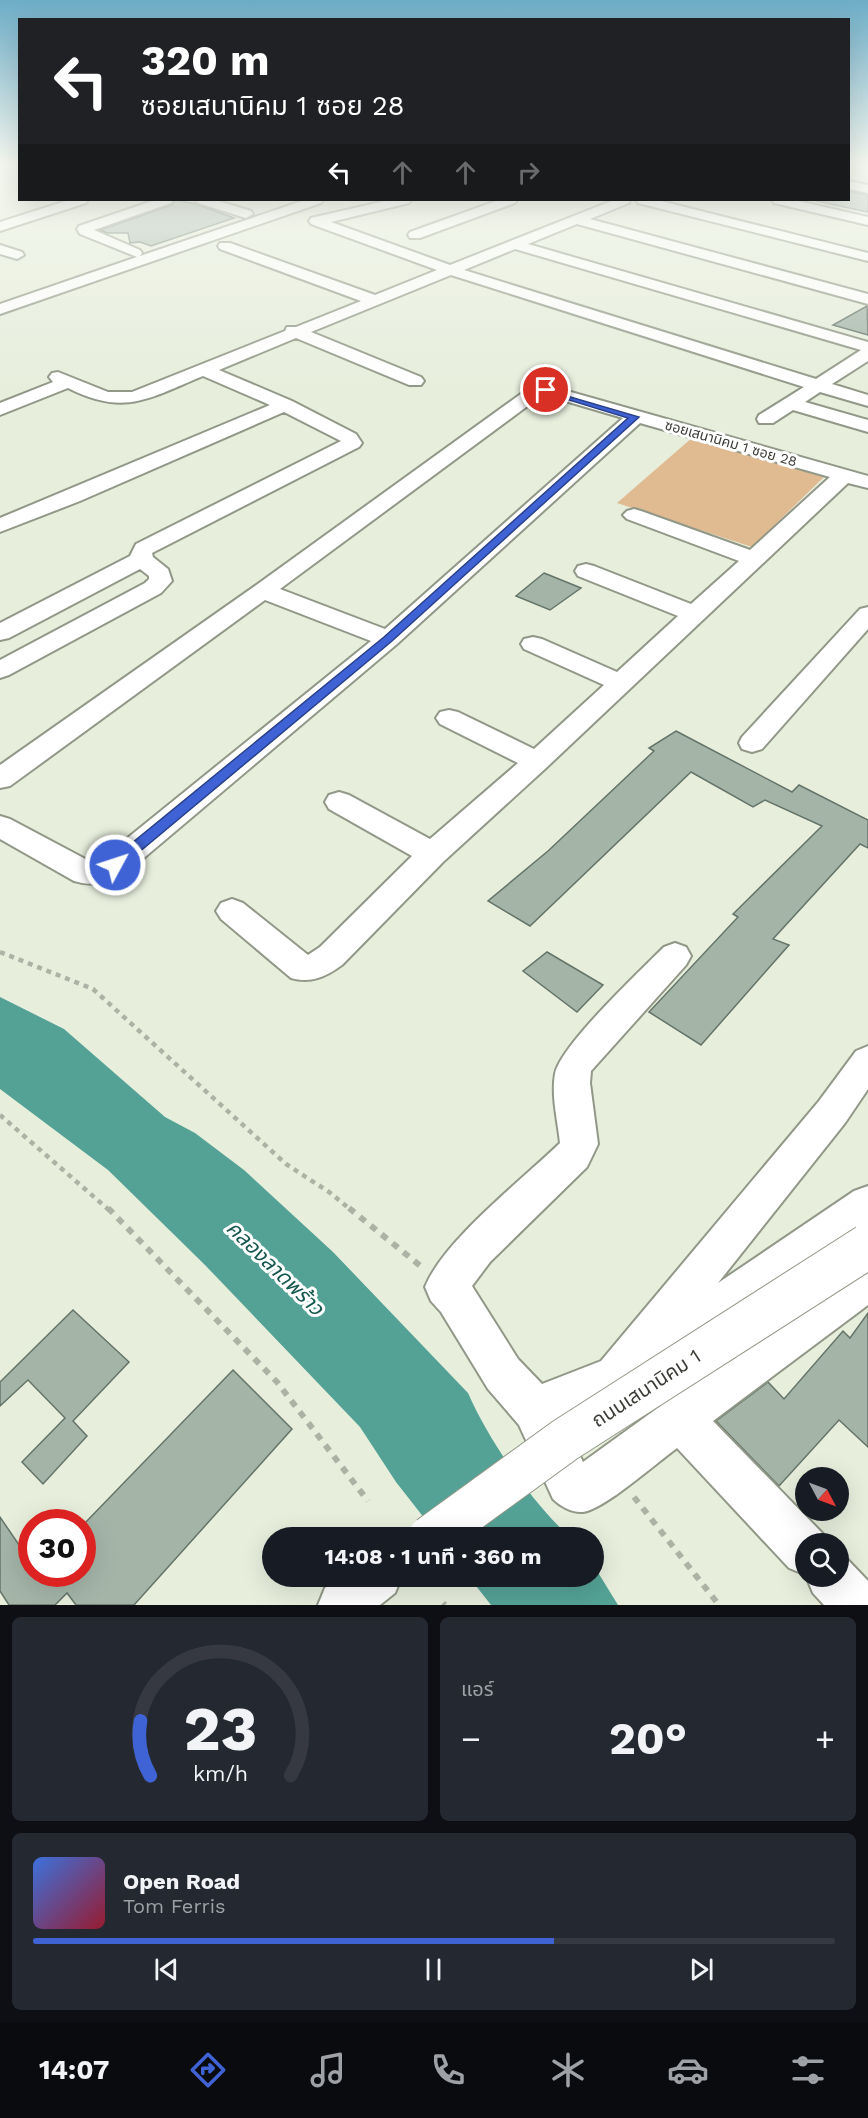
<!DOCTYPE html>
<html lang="th">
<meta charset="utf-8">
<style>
body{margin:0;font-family:"Work Sans","Noto Sans Thai",sans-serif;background:#242831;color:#f1f3f6;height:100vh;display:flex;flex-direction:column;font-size:22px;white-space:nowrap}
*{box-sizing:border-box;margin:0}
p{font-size:20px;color:#9ea1a6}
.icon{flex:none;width:33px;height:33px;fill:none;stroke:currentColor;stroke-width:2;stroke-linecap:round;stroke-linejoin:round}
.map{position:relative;height:1605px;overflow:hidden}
.side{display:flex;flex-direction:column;gap:12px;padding:12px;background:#0d0f14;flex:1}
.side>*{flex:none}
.top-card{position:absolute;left:18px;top:18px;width:832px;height:183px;border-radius:0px;box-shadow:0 6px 24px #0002;background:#202124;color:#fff;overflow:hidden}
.needle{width:39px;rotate:131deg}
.controls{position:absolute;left:795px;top:1467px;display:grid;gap:12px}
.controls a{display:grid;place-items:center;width:54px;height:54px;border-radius:50%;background:#171b24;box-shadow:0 6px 24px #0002;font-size:30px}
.speed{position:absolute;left:18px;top:1509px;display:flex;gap:12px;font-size:30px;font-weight:700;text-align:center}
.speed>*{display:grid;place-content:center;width:78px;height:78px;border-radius:50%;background:#171b24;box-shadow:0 6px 24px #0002;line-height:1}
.speed .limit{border:9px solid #d22;background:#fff;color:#111}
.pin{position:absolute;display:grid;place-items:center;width:51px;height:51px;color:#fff;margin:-26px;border:3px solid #fff;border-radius:50%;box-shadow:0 2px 6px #0007}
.me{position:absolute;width:66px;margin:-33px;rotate:50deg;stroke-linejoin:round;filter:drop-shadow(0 0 4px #0008)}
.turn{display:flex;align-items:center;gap:21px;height:126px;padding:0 24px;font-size:27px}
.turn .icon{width:78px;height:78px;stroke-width:2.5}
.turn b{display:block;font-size:42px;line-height:51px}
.lanes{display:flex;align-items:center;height:57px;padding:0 24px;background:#0003;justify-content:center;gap:30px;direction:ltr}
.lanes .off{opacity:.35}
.big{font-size:45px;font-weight:700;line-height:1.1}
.side .widget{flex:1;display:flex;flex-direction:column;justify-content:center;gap:9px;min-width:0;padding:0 21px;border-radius:9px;background:#242831}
.side .dial{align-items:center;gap:0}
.dial svg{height:156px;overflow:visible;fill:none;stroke:#363941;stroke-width:7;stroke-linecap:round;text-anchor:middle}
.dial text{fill:#f1f3f6;stroke:none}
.song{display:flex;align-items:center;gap:18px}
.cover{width:72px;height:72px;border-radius:9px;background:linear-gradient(135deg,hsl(220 70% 55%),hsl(350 70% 35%))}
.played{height:6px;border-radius:3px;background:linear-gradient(90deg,#3f63d5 65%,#363941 65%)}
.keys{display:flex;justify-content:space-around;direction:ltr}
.heat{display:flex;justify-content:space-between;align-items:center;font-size:33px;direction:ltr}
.side .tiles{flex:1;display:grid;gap:12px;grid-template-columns:1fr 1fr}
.widget:last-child{grid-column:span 2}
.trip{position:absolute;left:262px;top:1527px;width:342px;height:60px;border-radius:30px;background:#171b24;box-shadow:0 6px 24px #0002;font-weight:700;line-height:60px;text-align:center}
.tab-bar{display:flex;height:96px;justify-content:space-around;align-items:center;background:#090b0e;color:#9ea1a6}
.tab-bar .icon{width:42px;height:42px}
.tab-bar .current{color:#3f63d5}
.tab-bar b{font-size:27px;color:#f1f3f6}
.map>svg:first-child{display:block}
.green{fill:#e0ba91}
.water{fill:#54a296}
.building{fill:#a4b5a8;stroke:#657469;stroke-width:1.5}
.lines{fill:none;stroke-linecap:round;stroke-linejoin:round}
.minor-casing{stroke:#919887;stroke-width:4}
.path-far1{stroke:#adb3a4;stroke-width:4.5;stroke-dasharray:5 5;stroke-linecap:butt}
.path{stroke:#adb3a4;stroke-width:6;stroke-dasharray:7 7;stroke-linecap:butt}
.minor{fill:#fff;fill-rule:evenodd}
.minor-bridge-casing{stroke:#919887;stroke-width:46;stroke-linecap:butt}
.minor-bridge{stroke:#fff;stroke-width:44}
.route{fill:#3f63d5;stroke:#29408a;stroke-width:1.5}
.labels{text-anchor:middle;stroke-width:6;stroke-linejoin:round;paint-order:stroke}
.far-street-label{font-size:14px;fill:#3b3e37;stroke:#fff}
.near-street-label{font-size:20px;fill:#3b3e37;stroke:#fff}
.near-water-label{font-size:21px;font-style:italic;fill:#15574e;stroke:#fff}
</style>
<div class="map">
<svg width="868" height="1605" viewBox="0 0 868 1605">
<rect width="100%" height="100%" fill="#e7eedc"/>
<polygon class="green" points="693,437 824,477 752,547 617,503"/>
<g class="water">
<path d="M0,997L64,1029L165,1117L195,1133L244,1170L333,1252L468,1393C489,1441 532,1503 570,1537H439L396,1482L360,1427L205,1265L108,1170L0,1089Z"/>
<polygon points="594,1566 618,1605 491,1605 469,1577 594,1576"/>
</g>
<g class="building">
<polygon points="849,191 868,195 868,212 816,201 849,200"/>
<polygon points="175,200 196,204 234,218 151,246 140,242 130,243 128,233 107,233 100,230 172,205"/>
<polygon points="867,306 868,335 833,325"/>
<polygon points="544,573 581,588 550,610 516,596"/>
<polygon points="676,731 792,792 799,785 868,820 868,848 860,844 773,939 789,945 701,1045 649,1012 738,917 733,914 822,826 765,800 753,807 691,772 530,926 488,901 548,851 654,751 649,748"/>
<polygon points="547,952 603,985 577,1012 523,971"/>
<polygon points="73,1310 129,1362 73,1421 87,1436 43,1484 22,1462 65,1418 28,1380 0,1406 0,1382"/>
<polygon points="868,1313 868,1447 839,1420 779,1486 716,1421 768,1382 784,1399 843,1331 850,1338"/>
<polygon points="233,1370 292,1429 134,1605 76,1605 67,1593 55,1605 9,1605 0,1591 0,1517 32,1564 32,1574 82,1574 82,1526"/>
</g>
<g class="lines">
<g class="minor-casing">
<g id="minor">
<polygon points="849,181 868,185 868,193 849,189"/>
<polygon points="69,200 88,200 86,203 0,231 0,222"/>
<polygon points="155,200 173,200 171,203 94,230 140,250 142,253 140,256 305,200 323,200 321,203 0,314 0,304 137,257 80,234 77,229 79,226"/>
<polygon points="196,200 215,200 251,211 253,214 246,218 198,203"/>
<path d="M389,200H411L409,203L331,222L450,265L614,200H630L629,203L590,219L868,294V304L577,224L528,244L868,342V361L832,384L868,395V406L820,392L805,402L868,420V432L793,410L773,423H759L757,419L759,415L804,387L451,275L311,332L421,377L424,381L421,385H409L296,338L219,370L292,401L356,434L362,443L359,447L152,553L153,557L168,569L172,581L161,593L9,675L0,678V660L145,583L149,579V576L140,569L9,638L0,640V623L130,556L136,544L341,441L284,412L80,501L0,532V518L270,405L203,376C149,398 125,417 68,388L0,415V403L53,382L49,377L52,373L58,372L108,392H132L285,331L287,327H296L361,301L220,249L218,246L220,243H230L375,295L437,270L311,224L309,221L311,218ZM515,249L861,350L816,379L464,270Z"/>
<polygon points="499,200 517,200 515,203 420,238 410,238 408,235 410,232"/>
<polygon points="636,200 657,200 868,253 868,261 638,203"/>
<polygon points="772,200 794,200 868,217 868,225 774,203"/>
<polygon points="0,245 22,252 24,255 17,259 0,254"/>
<path d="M546,385L868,476V488L848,483L547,767L443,862L342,965C327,976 311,984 291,978L221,919L216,911L221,903L232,899L243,903L308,955L320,947L412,856L329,809L325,802L329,795L339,792L349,795L430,839L518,763L440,724L436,718L440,712L449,710L458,712L534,749L604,685L524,649L521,644L524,639L533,637L542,639L617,672L678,616L578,576L575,571L578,566L586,564L594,566L691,604L739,561L627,519L623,515L627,511L634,509L641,511L750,550L830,477L640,423L397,644L126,873C107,883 95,887 74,881L0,839V816L10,819L91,862L104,857L371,641L265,600L10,786L0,788V765L255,586L529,388ZM545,395L623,418L385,629L280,589L541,396Z"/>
<polygon points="868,607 868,629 762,749 752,752 742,749 739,743 742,737 860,609"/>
<path d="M675,943L686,947L691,956L686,965L591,1071L590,1083L598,1144L587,1167L490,1262L472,1286L518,1359L542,1384L601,1361L819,1101L856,1051L868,1046V1089L845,1123L718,1283L854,1191L868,1186V1226L631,1392L563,1420L583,1462L854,1266L868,1260V1305L713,1421L823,1534L827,1544H806V1575L789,1568L677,1448C656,1463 605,1509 583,1512C572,1513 560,1506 553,1499L519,1425L488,1389L441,1312L431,1301L425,1287C444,1240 522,1180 560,1143C558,1122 551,1096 555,1074C560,1046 640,971 664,947Z"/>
<polygon points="838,1555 847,1559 868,1581 868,1605 824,1605 813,1593 806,1576 838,1576"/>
<polygon points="339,1576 402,1576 395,1593 380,1605 318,1605 325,1588"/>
</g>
</g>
<g class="path-far1">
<polyline points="0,952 93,989 286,1164 329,1192 351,1210"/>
<polyline points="0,1115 109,1210"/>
</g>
<g class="path">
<polyline points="108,1208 277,1382 368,1501"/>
<polyline points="349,1208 423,1268"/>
<polyline points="634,1497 719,1605"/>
<polyline points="443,1603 445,1605"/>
</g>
<use href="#minor" class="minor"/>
<g class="minor-bridge-casing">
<polyline id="minor-bridge" points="430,1538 565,1440 868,1246"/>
</g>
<use href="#minor-bridge" class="minor-bridge"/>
</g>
<linearGradient id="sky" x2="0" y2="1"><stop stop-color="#6dadc7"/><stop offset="0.42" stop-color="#f4f7ef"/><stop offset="1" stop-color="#f4f7ef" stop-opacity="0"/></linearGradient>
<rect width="868" height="388" fill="url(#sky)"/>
<polygon class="route" points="543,389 639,417 392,641 120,868 110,868 108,865 110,861 384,637 628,418 543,392"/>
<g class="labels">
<g class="far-street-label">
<text transform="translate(731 443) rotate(16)" y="5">ซอยเสนานิคม 1 ซอย 28</text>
</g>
<g class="near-street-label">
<text transform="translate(646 1388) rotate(-33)" y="7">ถนนเสนานิคม 1</text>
</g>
<g class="near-water-label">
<text transform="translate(275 1268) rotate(44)" y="7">คลองลาดพร้าว</text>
</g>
</g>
</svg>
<div class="controls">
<a><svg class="needle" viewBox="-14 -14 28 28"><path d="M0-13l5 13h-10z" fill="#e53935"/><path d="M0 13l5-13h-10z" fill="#9ea1a6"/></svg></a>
<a><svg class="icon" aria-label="search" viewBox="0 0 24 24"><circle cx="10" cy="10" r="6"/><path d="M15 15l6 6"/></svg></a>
</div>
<div class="speed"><div class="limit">30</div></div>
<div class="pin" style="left:546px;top:390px;background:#d93025"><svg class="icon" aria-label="arrive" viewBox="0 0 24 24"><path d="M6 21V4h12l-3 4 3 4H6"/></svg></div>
<svg class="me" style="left:115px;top:865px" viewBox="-20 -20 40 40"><circle r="17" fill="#3f63d5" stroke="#fff" stroke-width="3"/><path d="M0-11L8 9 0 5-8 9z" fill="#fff"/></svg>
<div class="trip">14:08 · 1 นาที · 360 m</div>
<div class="top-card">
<div class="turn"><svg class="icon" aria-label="left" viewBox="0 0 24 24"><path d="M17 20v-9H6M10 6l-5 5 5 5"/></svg><div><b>320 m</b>ซอยเสนานิคม 1 ซอย 28</div></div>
<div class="lanes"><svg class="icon" aria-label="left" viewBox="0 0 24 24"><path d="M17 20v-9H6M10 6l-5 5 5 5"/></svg><svg class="icon off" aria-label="ahead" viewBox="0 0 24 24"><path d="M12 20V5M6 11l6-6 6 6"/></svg><svg class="icon off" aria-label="ahead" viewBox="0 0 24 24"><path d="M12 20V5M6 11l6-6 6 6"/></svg><svg class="icon off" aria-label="right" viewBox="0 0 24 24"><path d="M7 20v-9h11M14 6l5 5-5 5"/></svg></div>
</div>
</div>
<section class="side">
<div class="tiles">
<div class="widget dial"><svg viewBox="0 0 100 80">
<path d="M14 69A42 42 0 1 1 86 69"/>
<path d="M14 69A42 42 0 0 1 9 41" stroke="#3f63d5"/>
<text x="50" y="56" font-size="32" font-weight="700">23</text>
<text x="50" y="72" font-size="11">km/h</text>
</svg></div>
<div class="widget"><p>แอร์</p>
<div class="heat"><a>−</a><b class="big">20°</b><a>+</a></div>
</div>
<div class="widget">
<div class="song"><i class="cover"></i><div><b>Open Road</b><p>Tom Ferris</p></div></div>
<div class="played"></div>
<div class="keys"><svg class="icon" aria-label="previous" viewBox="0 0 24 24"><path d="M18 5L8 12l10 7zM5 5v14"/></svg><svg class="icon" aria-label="pause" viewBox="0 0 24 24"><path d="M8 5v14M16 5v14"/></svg><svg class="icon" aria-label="next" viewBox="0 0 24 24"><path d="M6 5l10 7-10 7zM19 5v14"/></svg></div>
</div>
</div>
</section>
<nav class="tab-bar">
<b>14:07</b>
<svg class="icon current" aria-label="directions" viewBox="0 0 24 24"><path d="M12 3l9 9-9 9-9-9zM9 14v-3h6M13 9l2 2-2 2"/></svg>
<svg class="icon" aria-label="music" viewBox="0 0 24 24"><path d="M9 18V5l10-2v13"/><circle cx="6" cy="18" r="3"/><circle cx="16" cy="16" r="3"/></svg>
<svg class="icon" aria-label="phone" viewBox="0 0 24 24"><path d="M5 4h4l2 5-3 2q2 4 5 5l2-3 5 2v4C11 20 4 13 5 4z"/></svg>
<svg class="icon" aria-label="climate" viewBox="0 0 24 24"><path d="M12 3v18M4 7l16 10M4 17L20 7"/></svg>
<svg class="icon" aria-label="car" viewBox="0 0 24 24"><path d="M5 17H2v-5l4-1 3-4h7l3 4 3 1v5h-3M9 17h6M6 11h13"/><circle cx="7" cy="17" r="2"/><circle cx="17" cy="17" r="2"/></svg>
<svg class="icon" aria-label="filters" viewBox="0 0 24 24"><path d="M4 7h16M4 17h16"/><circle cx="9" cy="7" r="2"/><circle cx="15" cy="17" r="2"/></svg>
</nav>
